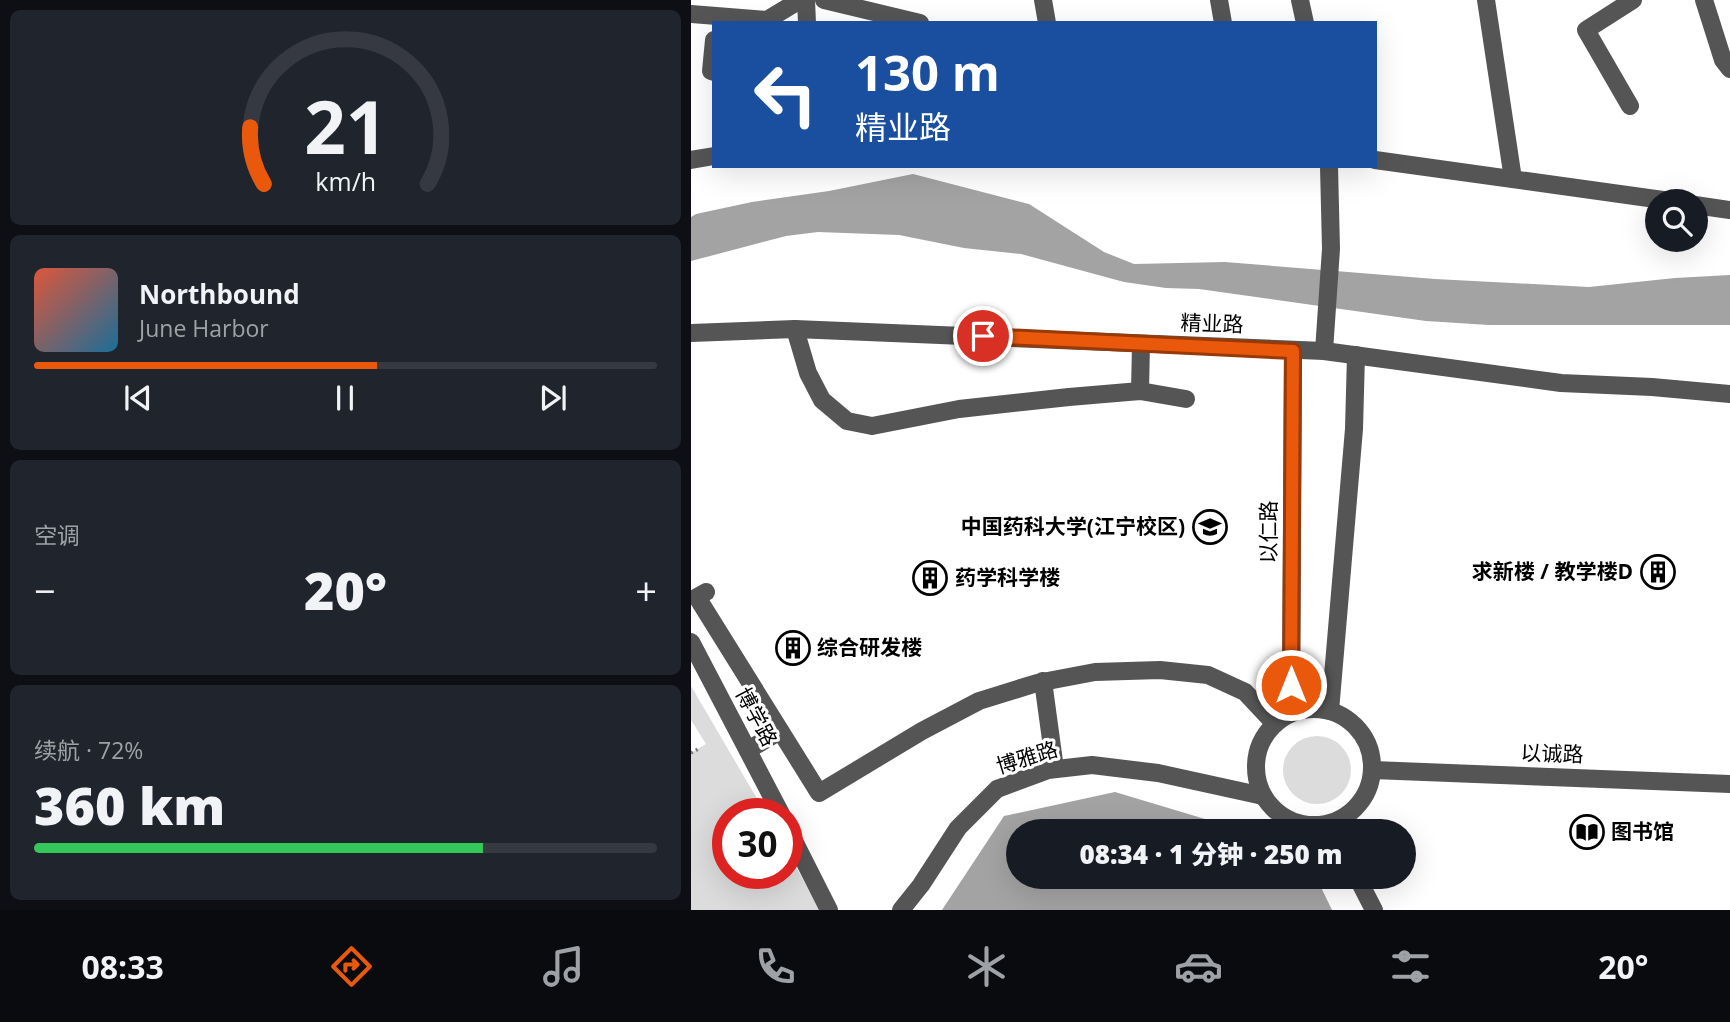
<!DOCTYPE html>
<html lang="zh">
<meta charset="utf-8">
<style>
body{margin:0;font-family:"Open Sans","Noto Sans SC",sans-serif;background:#20242c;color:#f1f3f6;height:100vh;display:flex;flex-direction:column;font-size:26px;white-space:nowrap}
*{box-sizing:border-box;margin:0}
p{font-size:23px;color:#9ea1a6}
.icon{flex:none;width:38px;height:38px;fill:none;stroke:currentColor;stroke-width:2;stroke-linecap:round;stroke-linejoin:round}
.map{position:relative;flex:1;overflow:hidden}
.side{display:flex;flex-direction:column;gap:10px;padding:10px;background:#0d0f14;width:691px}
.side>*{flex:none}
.hud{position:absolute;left:21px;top:21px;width:665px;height:147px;border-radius:0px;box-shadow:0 7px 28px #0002;background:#1a4fa0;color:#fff;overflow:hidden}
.buttons{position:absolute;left:954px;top:189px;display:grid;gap:14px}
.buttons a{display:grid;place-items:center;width:63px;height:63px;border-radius:50%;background:#171b24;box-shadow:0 7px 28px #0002;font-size:35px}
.speed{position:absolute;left:21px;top:798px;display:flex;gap:14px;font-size:35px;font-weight:700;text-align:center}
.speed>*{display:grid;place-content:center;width:91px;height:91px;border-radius:50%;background:#171b24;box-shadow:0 7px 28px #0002;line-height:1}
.speed .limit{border:10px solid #d22;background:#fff;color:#111}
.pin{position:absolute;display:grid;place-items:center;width:60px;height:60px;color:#fff;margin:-30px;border:4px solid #fff;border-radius:50%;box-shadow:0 2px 7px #0007}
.me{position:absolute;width:77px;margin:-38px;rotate:0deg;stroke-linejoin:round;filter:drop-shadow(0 0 5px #0008)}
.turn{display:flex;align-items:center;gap:24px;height:147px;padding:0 28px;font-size:32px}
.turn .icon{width:91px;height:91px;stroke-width:2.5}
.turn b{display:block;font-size:49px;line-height:60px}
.big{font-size:52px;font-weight:800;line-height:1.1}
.side .tile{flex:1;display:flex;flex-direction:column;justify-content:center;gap:10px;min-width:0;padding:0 24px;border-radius:10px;background:#20242c}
.side .dial{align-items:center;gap:0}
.dial svg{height:182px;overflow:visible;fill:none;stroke:#363941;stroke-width:7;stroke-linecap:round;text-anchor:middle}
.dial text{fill:#f1f3f6;stroke:none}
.song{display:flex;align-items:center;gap:21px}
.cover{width:84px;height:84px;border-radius:10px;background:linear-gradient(135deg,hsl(10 70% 55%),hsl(200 70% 35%))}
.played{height:7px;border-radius:4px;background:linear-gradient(90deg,#ea580c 55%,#363941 55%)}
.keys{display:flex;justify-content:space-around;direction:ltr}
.heat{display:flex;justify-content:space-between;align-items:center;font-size:38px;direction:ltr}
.charge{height:10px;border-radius:5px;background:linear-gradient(90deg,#34c759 72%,#363941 0)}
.trip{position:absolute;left:315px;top:819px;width:410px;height:70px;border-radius:35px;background:#171b24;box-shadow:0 7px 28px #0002;font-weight:800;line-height:70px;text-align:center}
.tabs{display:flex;height:112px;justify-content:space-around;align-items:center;background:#090b0e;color:#9ea1a6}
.tabs .icon{width:49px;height:49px}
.tabs .selected{color:#ea580c}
.tabs b{font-size:32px;color:#f1f3f6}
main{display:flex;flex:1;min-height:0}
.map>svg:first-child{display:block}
.green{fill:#dcdcdc}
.water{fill:#a3a3a3}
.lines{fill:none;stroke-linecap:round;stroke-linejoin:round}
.path{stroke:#777;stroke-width:3.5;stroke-dasharray:2 3.5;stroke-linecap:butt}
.minor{stroke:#555;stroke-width:18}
.route-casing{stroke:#983908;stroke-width:18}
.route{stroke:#ea580c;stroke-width:12}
.labels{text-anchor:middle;stroke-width:6;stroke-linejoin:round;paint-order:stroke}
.street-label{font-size:21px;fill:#000;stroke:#fff}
.poi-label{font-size:21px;font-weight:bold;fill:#000;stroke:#fff;text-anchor:start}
</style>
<main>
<section class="side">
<div class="tile dial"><svg viewBox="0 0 100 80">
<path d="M14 69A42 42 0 1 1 86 69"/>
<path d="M14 69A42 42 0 0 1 8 44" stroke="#ea580c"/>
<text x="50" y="56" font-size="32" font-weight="700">21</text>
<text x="50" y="72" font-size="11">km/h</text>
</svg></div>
<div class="tile">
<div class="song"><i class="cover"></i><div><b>Northbound</b><p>June Harbor</p></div></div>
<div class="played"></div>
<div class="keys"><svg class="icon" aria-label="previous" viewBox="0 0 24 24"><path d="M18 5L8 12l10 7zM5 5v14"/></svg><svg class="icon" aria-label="pause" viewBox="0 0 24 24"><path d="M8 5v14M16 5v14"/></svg><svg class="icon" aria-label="next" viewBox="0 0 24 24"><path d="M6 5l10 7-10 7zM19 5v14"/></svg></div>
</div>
<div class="tile"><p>空调</p>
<div class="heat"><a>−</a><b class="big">20°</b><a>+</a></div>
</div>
<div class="tile"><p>续航 · 72%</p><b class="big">360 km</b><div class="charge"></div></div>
</section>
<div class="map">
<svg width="1039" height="910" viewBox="0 0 1039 910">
<rect width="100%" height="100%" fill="#fff"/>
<g class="green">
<polygon points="0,686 75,814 37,814 37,873 96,873 96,851 129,910 0,910 0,753 15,744 0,720"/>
<circle cx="626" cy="770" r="34"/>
</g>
<g class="water">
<polygon points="222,174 338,204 413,252 443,264 534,262 744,279 898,287 984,278 1039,275 1039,325 798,325 735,321 508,289 475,288 433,282 330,254 273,248 208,235 127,232 95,236 0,261 0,217 5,214 61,202 138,191"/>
<polygon points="424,792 554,831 327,831 327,877 625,877 641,910 251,910 313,816"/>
</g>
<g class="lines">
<polyline class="path" points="0,753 9,748"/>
<g class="minor">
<polyline points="115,0 116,23"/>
<polyline points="133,0 229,23"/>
<polyline points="352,0 356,23"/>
<polyline points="528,0 532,23"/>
<polyline points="609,0 614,23"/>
<polyline points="795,0 822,179"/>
<polyline points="1013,0 1032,60 1039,69"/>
<polyline points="0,14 76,20 109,0"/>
<polyline points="23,40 20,71 23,72"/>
<polyline points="939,106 895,30 942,0"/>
<polyline points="0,160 23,156"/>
<polyline points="684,160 979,201"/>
<polyline points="1004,205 1039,210"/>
<polyline points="104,329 117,373 131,400 156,421 181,426 268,409 378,397 449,391 495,399"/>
<polyline points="0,333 104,329 633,351 870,383 961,387 1039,394"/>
<polyline points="633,351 640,249 638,166"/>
<polyline points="449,391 450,344"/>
<polyline points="15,592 6,597 128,793 231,731 288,701 346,683 404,672 469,670 517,675 554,692 584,724"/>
<polyline points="0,642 90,814"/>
<polyline points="352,681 364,769"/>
<circle cx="623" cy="767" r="58"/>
<polyline points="639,711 663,429 665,355"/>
<polyline points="600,713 602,350"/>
<polyline points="57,750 89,731"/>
<polyline points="682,770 1039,784"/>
<polyline points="96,827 138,910"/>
<polyline points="666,877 683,910"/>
<polyline points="210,910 230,885 267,828 306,789 357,770 401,765 467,773 572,796"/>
</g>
</g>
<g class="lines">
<g class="route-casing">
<polyline id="route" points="292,336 602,351 600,685"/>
</g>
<use href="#route" class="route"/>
</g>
<defs>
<g id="university-ring" transform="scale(1.75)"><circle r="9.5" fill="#fff" stroke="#000" stroke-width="1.5"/><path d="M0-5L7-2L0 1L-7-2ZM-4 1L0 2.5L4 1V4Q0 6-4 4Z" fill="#000"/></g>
<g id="building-ring" transform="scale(1.75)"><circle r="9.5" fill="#fff" stroke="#000" stroke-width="1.5"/><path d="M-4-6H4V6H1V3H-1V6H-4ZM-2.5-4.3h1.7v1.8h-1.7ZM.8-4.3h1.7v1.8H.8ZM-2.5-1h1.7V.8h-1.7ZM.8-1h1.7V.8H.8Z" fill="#000"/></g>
<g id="library-ring" transform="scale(1.75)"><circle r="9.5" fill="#fff" stroke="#000" stroke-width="1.5"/><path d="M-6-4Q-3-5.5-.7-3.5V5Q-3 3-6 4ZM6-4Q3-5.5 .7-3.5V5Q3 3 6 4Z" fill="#000"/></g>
</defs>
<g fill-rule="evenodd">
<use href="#university-ring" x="519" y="527"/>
<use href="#building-ring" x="967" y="572"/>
<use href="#building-ring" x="239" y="578"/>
<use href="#building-ring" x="102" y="648"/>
<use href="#library-ring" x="896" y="832"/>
</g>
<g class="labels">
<g class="street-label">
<text transform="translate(521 324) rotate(2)" y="7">精业路</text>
<text transform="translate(578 532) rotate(-90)" y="7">以仁路</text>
<text transform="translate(65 717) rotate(62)" y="7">博学路</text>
<text transform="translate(861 754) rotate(2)" y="7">以诚路</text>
<text transform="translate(336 758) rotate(-17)" y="7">博雅路</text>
</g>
<g class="poi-label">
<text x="494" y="534" text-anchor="end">中国药科大学(江宁校区)</text>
<text x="942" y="579" text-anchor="end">求新楼 / 教学楼D</text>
<text x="264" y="585">药学科学楼</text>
<text x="126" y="655">综合研发楼</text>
<text x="920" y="839">图书馆</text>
</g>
</g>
</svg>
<div class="buttons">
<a><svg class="icon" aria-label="search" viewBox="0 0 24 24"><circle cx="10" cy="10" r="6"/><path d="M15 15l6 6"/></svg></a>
</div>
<div class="speed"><div class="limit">30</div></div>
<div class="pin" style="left:292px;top:336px;background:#d93025"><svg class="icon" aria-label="arrive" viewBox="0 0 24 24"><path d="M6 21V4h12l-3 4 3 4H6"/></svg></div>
<svg class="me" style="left:600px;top:685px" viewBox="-20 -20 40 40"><circle r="17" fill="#ea580c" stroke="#fff" stroke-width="3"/><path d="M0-11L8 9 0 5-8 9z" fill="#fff"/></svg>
<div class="trip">08:34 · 1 分钟 · 250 m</div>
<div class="hud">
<div class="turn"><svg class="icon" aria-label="left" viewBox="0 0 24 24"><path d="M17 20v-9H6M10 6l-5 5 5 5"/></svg><div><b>130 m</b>精业路</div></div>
</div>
</div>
</main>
<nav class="tabs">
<b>08:33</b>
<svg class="icon selected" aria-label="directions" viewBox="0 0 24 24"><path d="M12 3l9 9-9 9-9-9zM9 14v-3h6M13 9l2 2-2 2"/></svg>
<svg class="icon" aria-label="music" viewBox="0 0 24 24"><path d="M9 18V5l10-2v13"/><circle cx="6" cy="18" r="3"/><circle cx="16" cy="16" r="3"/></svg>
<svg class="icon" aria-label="phone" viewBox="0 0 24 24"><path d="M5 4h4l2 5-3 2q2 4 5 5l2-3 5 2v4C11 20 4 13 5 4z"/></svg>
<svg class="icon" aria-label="climate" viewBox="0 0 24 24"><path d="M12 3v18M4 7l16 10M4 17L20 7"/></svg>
<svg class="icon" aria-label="car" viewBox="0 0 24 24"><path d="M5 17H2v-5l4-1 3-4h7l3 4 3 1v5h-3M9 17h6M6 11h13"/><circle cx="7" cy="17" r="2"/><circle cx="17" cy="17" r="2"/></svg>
<svg class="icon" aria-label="filters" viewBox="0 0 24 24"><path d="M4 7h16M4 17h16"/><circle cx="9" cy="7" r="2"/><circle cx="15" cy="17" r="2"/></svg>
<b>20°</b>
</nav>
